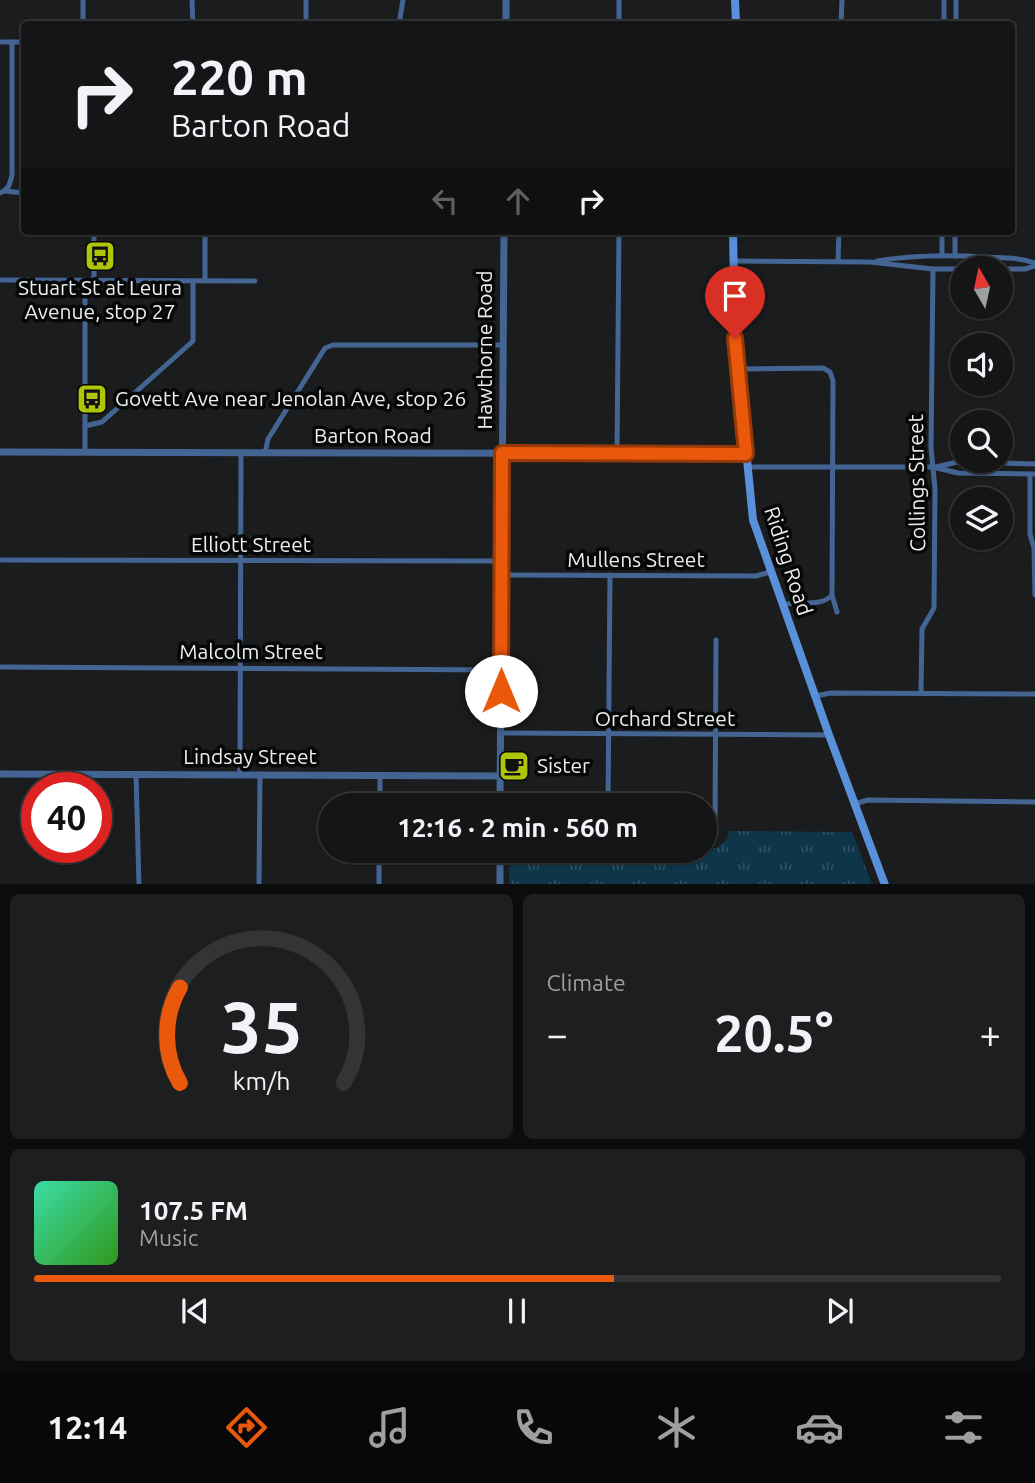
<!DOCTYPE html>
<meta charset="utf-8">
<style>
body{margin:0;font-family:Ubuntu,sans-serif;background:#1d1e1f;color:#f1f3f6;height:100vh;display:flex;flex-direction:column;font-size:26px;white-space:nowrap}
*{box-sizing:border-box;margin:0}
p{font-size:23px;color:#9d9fa1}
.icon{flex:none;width:38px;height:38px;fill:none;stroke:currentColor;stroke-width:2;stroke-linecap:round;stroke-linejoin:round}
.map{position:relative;height:884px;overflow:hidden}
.drawer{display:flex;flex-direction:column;gap:10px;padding:10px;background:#0b0c0c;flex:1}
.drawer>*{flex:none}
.top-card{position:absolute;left:21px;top:21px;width:994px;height:214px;border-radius:7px;box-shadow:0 2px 5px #0004,0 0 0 2px #333435;background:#141516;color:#f1f3f6;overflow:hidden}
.needle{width:46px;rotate:351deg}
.fabs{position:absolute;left:950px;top:256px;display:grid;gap:14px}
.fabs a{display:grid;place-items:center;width:63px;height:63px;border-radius:50%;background:#141516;box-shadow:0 2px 5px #0004,0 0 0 2px #333435;font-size:35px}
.speed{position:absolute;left:21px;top:772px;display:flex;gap:14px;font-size:35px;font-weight:700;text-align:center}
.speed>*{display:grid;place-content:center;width:91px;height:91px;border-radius:50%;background:#141516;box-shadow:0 2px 5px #0004,0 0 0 2px #333435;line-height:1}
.speed .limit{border:10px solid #d22;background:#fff;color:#111}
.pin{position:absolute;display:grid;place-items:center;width:60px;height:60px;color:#fff;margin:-72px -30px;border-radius:50% 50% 50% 0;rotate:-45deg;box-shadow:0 0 7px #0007}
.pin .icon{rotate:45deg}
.me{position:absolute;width:77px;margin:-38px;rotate:0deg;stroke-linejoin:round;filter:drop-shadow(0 0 5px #0008)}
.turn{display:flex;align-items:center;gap:24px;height:147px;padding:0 35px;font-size:32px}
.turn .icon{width:91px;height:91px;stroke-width:2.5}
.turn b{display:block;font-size:49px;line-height:60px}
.lanes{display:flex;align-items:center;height:66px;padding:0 35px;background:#0003;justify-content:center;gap:35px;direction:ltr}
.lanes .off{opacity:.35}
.big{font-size:52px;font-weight:700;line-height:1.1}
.drawer .card{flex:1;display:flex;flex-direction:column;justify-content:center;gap:10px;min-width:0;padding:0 24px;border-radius:10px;background:#1d1e1f}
.drawer .dial{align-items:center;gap:0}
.dial svg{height:182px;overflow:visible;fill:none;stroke:#333435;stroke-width:7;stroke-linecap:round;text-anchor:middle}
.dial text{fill:#f1f3f6;stroke:none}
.song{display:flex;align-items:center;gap:21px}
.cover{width:84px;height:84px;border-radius:10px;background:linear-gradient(135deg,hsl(160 70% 55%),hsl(110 70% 35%))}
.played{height:7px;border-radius:4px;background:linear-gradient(90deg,#ea580c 60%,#333435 60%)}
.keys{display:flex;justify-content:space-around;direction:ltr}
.heat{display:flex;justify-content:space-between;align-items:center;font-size:38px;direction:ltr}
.drawer .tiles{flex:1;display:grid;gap:10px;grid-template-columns:1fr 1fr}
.card:last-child{grid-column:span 2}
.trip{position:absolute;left:318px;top:793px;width:399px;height:70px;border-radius:35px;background:#141516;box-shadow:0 2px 5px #0004,0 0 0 2px #333435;font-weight:700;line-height:70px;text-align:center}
.tabs{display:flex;height:112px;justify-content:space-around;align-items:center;background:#080809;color:#9d9fa1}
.tabs .icon{width:49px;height:49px}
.tabs .current{color:#ea580c}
.tabs b{font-size:32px;color:#f1f3f6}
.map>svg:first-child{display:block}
.park{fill:url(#park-tufts)}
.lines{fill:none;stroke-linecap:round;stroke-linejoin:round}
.minor{stroke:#446593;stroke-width:5}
.tertiary{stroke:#446593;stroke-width:7}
.secondary{stroke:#5a8fd9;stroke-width:8}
.route-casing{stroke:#983908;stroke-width:18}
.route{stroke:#ea580c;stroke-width:12}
.labels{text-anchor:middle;stroke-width:7;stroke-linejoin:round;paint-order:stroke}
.poi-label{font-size:21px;fill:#ecedee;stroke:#060707;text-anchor:start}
.street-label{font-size:21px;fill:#ecedee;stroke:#060707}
</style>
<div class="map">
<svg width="1035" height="885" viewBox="0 0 1035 885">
<defs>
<pattern id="park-tufts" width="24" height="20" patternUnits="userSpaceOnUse" patternTransform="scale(1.75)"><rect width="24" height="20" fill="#0d364a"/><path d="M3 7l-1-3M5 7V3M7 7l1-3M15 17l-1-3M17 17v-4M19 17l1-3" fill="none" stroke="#305364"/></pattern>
</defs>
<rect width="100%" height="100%" fill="#1a1c1d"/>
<polygon class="park" points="729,831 852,832 872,884 509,884 509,851 705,850 705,848 717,848 727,839"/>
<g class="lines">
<g class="minor">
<polyline points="192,0 193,24"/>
<polyline points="619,0 619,24"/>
<polyline points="83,24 83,0"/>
<polyline points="306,24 306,0"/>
<polyline points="399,24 403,0"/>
<polyline points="841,24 842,0"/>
<polyline points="944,24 944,0"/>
<polyline points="956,24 956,0"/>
<polyline points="0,42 24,42"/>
<polyline points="5,191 24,193"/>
<path d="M0,193C9,190 10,183 12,175V42"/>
<polyline points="942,256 942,231"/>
<polyline points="955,256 955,231"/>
<polyline points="733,261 870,262 933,269 962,269"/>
<polyline points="838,261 839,231"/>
<path d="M877,261C913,255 950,255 986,257C1003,258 1019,257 1035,263"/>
<polyline points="1001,269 1025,269 1035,266"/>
<polyline points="0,280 255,281"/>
<polyline points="85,280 85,452"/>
<polyline points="94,280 94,231"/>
<polyline points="205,281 205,231"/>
<path d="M738,369L823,368L830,372L833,381L832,595C821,608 797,600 783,605"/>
<polyline points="85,426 102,422 193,341 193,281"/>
<polyline points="265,453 268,439 325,348 333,345 503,345"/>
<polyline points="617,453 619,231"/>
<polyline points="747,467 933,467 958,473 1035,474"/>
<polyline points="936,467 957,462 1035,464"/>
<polyline points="1030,474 1030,534 1034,548 1035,595"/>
<polyline points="0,560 502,561"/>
<polyline points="502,575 756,576 770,572"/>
<polyline points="832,595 837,612"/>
<polyline points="0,667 501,670"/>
<polyline points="921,693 922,629 934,608 935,489 931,448 933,269"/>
<polyline points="815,696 831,693 1035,694"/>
<polyline points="501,733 829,735"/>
<polyline points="136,774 139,885"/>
<polyline points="240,774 241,453"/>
<polyline points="854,804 868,800 1035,802"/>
<polyline points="380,805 380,775"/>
<polyline points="608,805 610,575"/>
<polyline points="705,841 712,837 715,829 716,640"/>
<polyline points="259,885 260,774"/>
<polyline points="379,885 379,850"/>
</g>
<g class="tertiary">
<polyline points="506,24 506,0"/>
<polyline points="0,452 746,454"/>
<polyline points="0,774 501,776"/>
<polyline points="500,805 504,231"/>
<polyline points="500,885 500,850"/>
</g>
<g class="secondary">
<polyline points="735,0 736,24"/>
<polyline points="733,231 735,338 753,520 829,735 885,885"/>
</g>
</g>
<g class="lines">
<g class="route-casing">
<polyline id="route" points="501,691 502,453 746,454 735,338"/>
</g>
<use href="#route" class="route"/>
</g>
<defs>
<g id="bus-square" transform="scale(1.575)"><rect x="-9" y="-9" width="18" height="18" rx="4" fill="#aec508" stroke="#060707"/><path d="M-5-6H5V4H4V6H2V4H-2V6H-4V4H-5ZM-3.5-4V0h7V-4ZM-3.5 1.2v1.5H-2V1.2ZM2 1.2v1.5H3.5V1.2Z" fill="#111"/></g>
<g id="cafe-square" transform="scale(1.575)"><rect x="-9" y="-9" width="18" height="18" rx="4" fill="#aec508" stroke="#060707"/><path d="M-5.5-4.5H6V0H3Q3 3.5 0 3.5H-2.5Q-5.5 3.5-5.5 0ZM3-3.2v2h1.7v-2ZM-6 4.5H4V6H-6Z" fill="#111"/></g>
</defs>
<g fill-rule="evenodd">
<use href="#bus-square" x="100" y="256"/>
<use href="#bus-square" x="92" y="399"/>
<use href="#cafe-square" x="514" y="766"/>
</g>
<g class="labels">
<g class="poi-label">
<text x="100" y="295" text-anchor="middle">Stuart St at Leura<tspan x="100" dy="24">Avenue, stop 27</tspan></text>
<text x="115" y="406">Govett Ave near Jenolan Ave, stop 26</text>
<text x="537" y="773">Sister</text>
</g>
<g class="street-label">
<text transform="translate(485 350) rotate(-90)" y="7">Hawthorne Road</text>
<text x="373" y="443">Barton Road</text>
<text transform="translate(917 483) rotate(-91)" y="7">Collings Street</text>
<text x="251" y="552">Elliott Street</text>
<text x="636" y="567">Mullens Street</text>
<text transform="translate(788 561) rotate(72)" y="7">Riding Road</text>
<text x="251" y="659">Malcolm Street</text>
<text x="665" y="726">Orchard Street</text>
<text x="250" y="764">Lindsay Street</text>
</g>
</g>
</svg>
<div class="fabs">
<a><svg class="needle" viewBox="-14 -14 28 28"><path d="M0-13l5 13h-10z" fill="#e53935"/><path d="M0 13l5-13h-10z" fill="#9d9fa1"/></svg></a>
<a><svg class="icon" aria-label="sound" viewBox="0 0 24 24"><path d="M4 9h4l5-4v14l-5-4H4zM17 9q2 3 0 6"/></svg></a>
<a><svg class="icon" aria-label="search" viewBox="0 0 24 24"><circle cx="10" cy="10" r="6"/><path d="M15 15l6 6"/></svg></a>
<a><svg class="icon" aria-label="layers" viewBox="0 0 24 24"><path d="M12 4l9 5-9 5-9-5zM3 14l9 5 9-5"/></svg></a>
</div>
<div class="speed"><div class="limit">40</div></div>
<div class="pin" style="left:735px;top:338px;background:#d93025"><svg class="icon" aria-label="arrive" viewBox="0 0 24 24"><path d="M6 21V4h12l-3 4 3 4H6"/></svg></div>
<svg class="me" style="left:501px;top:691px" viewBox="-20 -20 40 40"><circle r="19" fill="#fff"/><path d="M0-13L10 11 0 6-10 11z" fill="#ea580c"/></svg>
<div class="trip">12:16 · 2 min · 560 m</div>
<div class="top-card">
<div class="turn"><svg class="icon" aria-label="right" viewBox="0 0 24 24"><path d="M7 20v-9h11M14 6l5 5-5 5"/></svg><div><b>220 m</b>Barton Road</div></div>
<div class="lanes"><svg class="icon off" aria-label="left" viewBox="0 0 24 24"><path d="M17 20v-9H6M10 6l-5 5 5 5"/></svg><svg class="icon off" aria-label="ahead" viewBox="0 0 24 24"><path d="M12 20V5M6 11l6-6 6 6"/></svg><svg class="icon" aria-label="right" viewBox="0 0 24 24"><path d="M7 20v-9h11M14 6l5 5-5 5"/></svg></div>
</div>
</div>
<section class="drawer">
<div class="tiles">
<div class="card dial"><svg viewBox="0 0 100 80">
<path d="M14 69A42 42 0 1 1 86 69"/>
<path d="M14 69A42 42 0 0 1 14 27" stroke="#ea580c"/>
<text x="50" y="56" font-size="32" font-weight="700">35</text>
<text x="50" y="72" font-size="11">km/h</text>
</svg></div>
<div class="card"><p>Climate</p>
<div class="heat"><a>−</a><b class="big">20.5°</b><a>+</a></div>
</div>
<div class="card">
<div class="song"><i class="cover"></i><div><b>107.5 FM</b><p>Music</p></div></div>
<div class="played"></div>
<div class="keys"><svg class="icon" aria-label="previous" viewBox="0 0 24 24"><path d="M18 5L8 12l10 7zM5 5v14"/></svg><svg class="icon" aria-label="pause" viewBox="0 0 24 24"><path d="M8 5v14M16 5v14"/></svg><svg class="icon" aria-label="next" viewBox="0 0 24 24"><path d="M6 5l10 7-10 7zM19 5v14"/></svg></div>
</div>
</div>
</section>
<nav class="tabs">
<b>12:14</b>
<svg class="icon current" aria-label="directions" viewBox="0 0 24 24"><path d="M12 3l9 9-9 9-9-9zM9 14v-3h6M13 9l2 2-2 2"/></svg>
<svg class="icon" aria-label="music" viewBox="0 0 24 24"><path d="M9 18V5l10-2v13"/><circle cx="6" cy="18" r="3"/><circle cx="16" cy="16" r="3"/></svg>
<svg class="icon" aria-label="phone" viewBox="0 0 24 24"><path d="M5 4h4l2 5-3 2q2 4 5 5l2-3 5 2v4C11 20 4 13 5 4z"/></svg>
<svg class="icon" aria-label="climate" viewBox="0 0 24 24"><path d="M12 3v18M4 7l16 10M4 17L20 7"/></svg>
<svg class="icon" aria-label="car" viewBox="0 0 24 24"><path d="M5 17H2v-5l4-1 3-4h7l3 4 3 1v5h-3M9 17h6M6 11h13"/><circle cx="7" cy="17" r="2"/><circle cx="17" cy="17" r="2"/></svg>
<svg class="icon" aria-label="filters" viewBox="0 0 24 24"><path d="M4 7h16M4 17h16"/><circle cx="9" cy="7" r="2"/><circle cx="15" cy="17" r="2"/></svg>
</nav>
